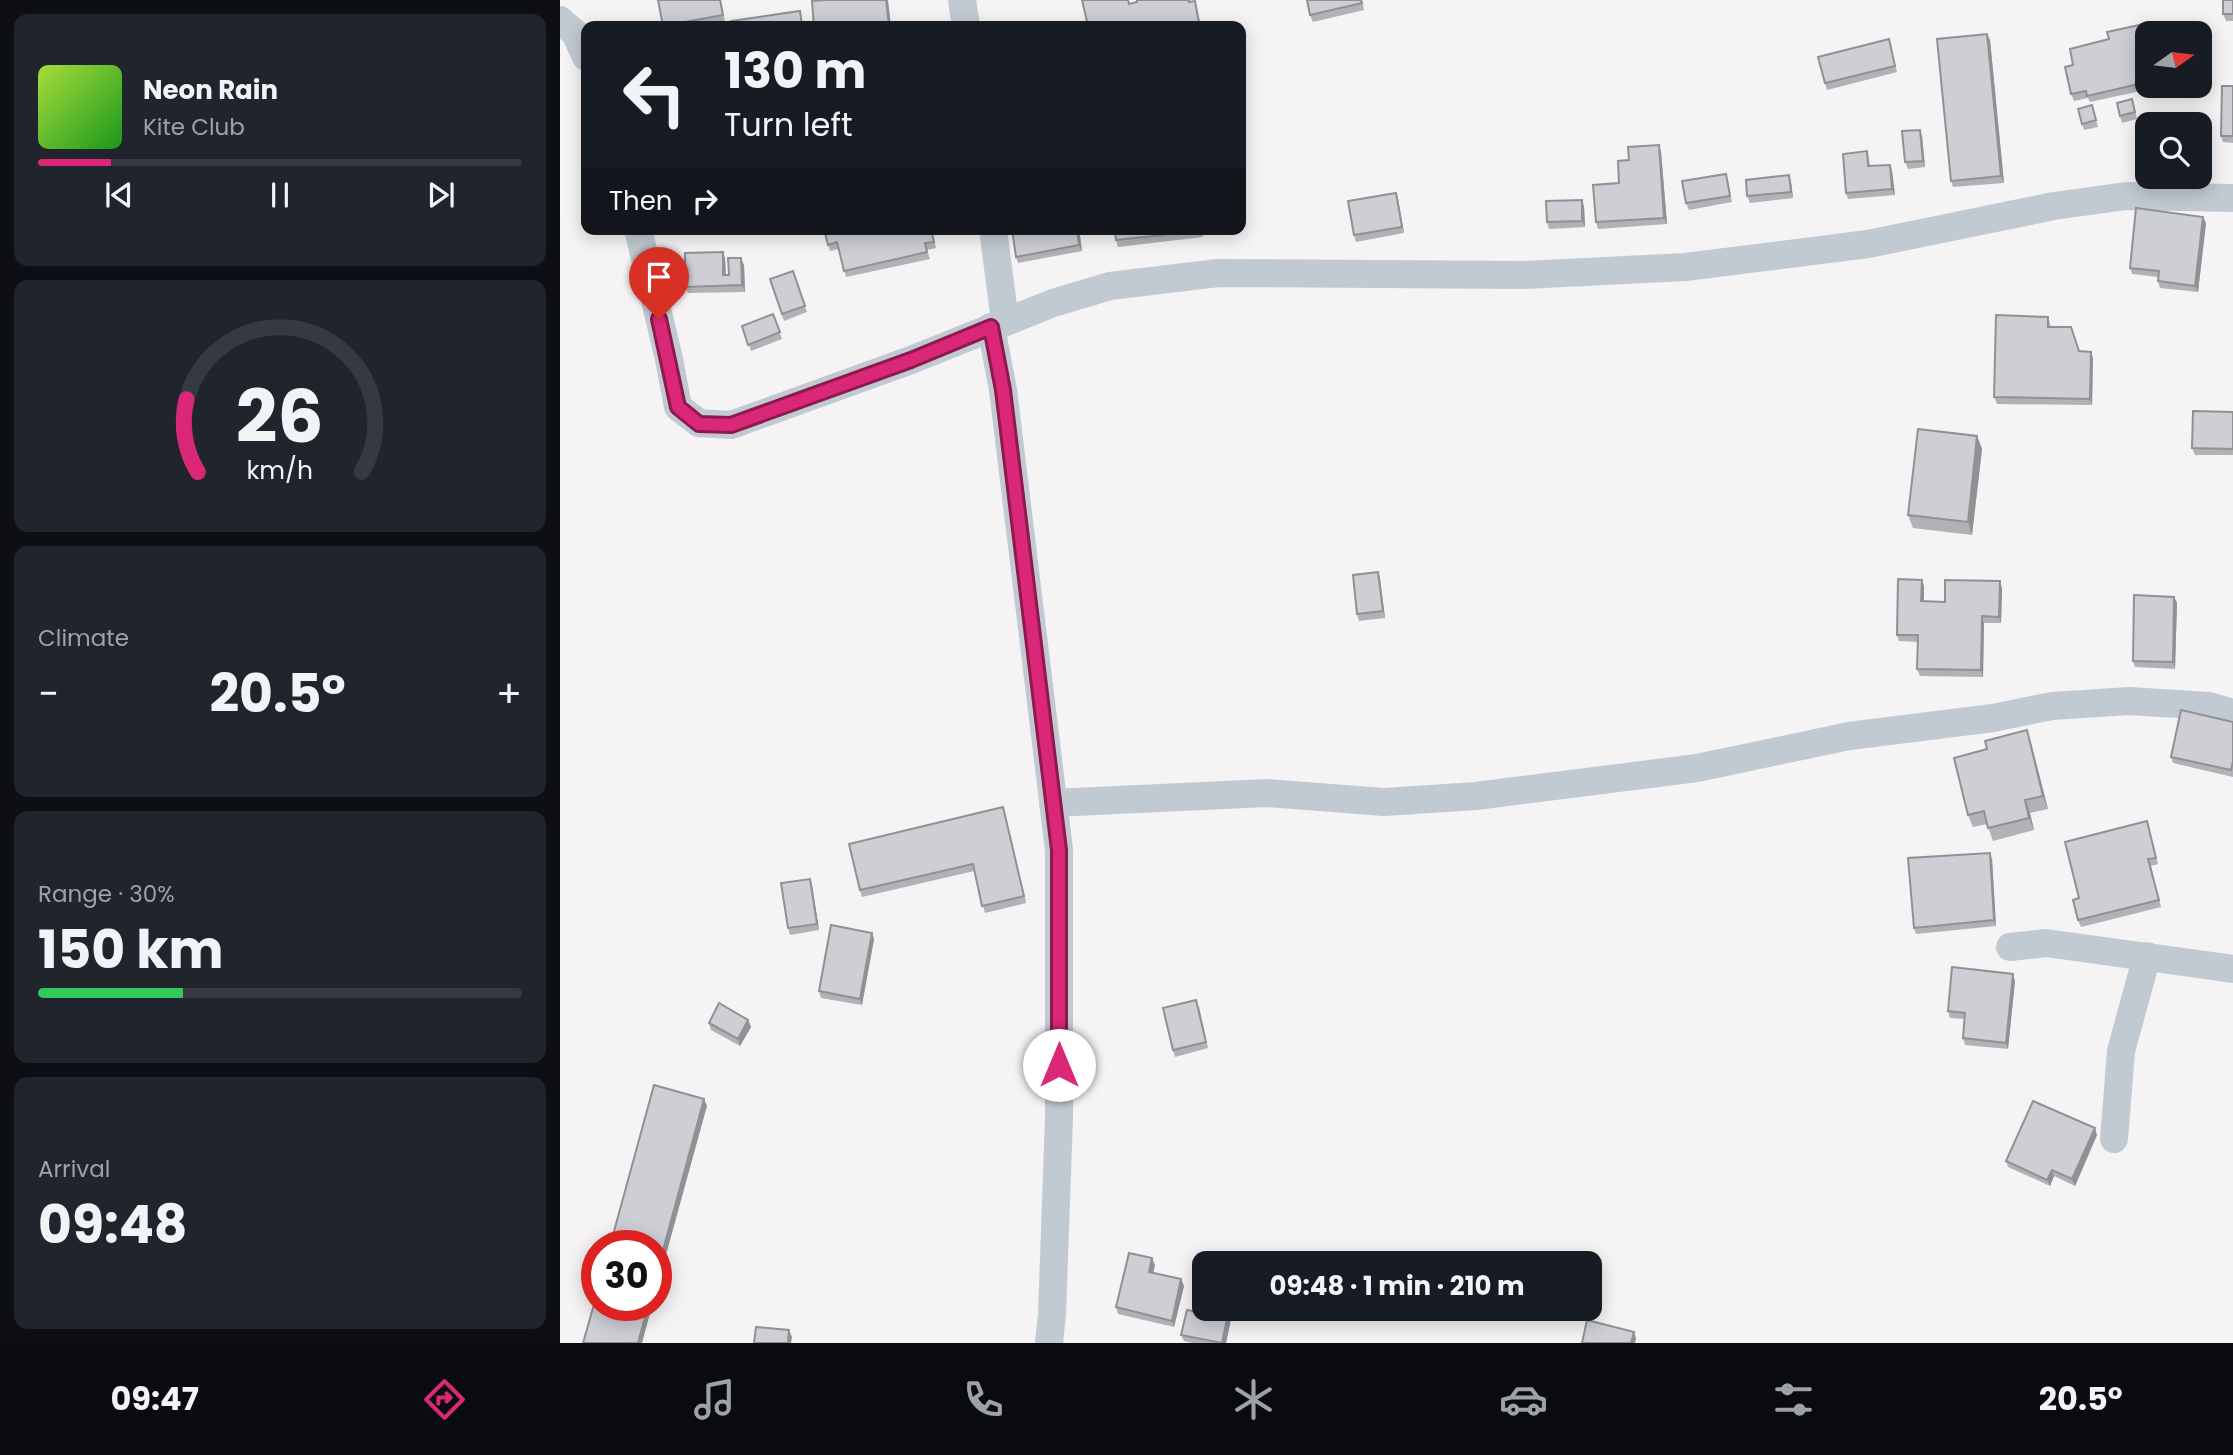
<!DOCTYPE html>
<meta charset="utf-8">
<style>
body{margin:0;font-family:Poppins,sans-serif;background:#20242c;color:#f1f3f6;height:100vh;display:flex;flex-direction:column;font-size:26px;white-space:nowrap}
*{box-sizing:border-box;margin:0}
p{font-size:23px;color:#9ea1a6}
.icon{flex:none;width:38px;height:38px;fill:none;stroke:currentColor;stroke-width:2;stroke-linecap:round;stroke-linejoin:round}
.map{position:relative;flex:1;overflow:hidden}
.details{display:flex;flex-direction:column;gap:14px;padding:14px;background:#0d0f14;width:560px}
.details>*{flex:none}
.top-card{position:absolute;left:21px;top:21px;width:665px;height:214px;border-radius:14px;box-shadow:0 4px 18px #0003;background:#171b24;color:#f1f3f6;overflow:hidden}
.needle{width:46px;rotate:76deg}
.buttons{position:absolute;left:1575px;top:21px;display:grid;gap:14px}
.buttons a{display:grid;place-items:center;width:77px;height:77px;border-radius:14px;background:#171b24;box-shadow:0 4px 18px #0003;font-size:35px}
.speed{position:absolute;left:21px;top:1230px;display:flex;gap:14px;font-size:35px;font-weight:700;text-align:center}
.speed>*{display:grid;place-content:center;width:91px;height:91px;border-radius:50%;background:#171b24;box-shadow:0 4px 18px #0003;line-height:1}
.speed .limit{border:10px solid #d22;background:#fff;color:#111}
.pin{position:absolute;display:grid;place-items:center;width:60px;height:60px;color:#fff;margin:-72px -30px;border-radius:50% 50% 50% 0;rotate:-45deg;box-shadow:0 0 7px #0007}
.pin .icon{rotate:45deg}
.me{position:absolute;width:77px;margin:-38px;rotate:0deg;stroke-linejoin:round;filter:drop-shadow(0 0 5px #0008)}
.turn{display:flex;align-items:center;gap:24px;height:147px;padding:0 28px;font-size:32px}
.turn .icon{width:91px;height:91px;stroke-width:2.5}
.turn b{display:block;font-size:49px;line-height:60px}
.then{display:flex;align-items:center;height:66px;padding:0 28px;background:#0003;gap:14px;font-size:26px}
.big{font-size:52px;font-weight:700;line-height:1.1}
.details .card{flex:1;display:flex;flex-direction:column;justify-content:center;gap:10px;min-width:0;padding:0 24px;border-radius:14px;background:#20242c}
.details .dial{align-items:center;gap:0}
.dial svg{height:182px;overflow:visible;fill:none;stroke:#363941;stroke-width:7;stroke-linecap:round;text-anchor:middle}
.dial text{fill:#f1f3f6;stroke:none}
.song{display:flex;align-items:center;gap:21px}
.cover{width:84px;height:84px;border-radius:10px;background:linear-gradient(135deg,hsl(80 70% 55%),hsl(120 70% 35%))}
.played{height:7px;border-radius:4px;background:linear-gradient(90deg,#db2777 15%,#363941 15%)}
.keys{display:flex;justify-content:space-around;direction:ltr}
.heat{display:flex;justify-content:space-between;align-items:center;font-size:38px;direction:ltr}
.charge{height:10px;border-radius:5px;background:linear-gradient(90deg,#34c759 30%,#363941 0)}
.trip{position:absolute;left:632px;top:1251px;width:410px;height:70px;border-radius:14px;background:#171b24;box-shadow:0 4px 18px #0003;font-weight:700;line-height:70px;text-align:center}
.tabs{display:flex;height:112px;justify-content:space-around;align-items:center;background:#090b0e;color:#9ea1a6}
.tabs .icon{width:49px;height:49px}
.tabs .on{color:#db2777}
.tabs b{font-size:32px;color:#f1f3f6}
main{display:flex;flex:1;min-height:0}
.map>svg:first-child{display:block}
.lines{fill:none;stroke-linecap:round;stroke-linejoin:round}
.street{stroke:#c1cad2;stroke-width:28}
.wall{fill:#b0b2b7}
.shaded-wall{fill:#909195}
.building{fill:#cdcfd5;stroke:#909195;stroke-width:2}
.route-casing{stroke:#8e194d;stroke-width:18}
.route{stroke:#db2777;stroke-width:12}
</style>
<main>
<section class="details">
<div class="card">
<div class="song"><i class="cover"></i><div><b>Neon Rain</b><p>Kite Club</p></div></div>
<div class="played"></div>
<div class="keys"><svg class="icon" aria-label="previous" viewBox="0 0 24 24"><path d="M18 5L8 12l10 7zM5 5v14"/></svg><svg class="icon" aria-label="pause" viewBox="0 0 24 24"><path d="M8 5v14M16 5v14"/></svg><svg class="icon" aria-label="next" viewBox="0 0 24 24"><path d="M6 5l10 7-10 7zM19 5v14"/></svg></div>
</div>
<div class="card dial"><svg viewBox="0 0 100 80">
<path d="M14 69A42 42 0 1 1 86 69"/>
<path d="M14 69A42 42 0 0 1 9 37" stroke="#db2777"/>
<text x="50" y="56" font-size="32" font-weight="700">26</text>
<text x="50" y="72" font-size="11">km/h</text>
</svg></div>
<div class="card"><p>Climate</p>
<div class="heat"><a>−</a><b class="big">20.5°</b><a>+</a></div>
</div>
<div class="card"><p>Range · 30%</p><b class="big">150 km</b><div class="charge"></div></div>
<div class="card"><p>Arrival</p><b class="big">09:48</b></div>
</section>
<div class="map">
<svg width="1673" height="1343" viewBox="0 0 1673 1343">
<rect width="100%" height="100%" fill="#f5f3f3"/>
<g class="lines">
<g class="street">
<polyline points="402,0 406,26"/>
<polyline points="0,20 15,33 26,57"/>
<polyline points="78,229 109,359 118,407 139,423 171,425 351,360 493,303 550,286 658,273 964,275 1125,267 1308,244 1494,206 1566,196 1673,198"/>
<polyline points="433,229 445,321"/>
<polyline points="431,327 443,390 499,850 499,1118 492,1314 489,1343"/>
<polyline points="493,803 707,793 824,802 916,796 1137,768 1289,736 1433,718 1492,706 1569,701 1649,706 1673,713"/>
<polyline points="1450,947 1486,943 1673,969"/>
<polyline points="1554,1139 1561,1051 1587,956"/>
</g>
</g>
<g class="wall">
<polygon points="161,0 165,22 143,26 103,26"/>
<polygon points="577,0 630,0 630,2 637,8 641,26 528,26 570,4 577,2"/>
<polygon points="802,0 804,10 753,22 750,15"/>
<polygon points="1673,0 1673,21 1666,21 1663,14"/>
<polygon points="1584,24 1587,33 1587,86 1599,86 1599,87 1530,102 1528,98 1514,101 1511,94 1513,65 1549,39"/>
<polygon points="1427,34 1430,40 1444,183 1393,187 1391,181"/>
<polygon points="1331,46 1337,72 1267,90 1265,83"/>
<polygon points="1673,86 1673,143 1663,142 1661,136"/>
<polygon points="1532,105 1538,127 1524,130 1522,124"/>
<polygon points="1574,106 1577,119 1562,123 1560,116"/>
<polygon points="1362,136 1365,167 1348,169 1345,162"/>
<polygon points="1099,145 1101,152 1107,224 1038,229 1036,222 1059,183 1069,160"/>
<polygon points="1307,151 1309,158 1310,166 1330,165 1332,171 1335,195 1288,199 1286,193"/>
<polygon points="1229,175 1231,182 1233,198 1190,203 1187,196"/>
<polygon points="1168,180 1172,202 1129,210 1126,203"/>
<polygon points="838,199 844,233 796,242 794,235"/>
<polygon points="1024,206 1025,227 989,229 987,222"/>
<polygon points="1643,217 1646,223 1638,292 1600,288 1598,281 1598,277 1572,274 1570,268"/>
<polygon points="264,229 372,229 376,248 367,250 370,259 286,277 279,249 270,251"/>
<polygon points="519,229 522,251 458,263 456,257"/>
<polygon points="555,229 642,229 643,237 558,247 556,240"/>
<polygon points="165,258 166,275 169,275 184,265 185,292 128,293 125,287"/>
<polygon points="233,271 247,312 224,321 210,279"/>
<polygon points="213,314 222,339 191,351 182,326"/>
<polygon points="1488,317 1491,327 1519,351 1533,358 1532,405 1437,404 1434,397"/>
<polygon points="1673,412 1673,455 1635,455 1632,448"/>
<polygon points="1417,436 1422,449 1412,535 1353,528 1348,515"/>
<polygon points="818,572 820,579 825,618 799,621 797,614"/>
<polygon points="1364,586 1364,602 1385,602 1442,588 1441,623 1424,623 1423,677 1360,676 1357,669 1358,642 1339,641 1337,635"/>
<polygon points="1614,597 1617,603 1615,669 1575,667 1573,661"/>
<polygon points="1673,722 1673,777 1613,763 1611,757"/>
<polygon points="1467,730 1471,743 1488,809 1470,813 1474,830 1433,841 1427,824 1413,827 1408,815 1427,749"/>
<polygon points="443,807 466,903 425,913 414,871 302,897 300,890"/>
<polygon points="1587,821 1598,864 1591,866 1601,907 1521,927 1518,920 1519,898"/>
<polygon points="1432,859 1436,926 1356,934 1354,928"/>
<polygon points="250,879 252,885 259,930 230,935 228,928"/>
<polygon points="312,933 314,939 302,1005 261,998 259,991"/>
<polygon points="1455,981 1448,1049 1405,1045 1403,1038 1405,1019 1390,1018 1388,1011"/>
<polygon points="639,1006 648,1048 615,1057 613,1050"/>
<polygon points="188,1020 191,1027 180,1046 151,1030 149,1023"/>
<polygon points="1537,1135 1515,1186 1494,1176 1490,1186 1448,1167 1446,1161"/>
<polygon points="595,1265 593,1273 621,1279 624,1286 614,1327 558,1314 556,1307"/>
<polygon points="673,1309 666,1343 632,1343 624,1341 621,1335 637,1312"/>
</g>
<g class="shaded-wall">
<polygon points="326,0 328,0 331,26 329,26"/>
<polygon points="1427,34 1430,40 1444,183 1441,176"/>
<polygon points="1360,130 1362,136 1365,167 1363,161"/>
<polygon points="1099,145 1101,152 1107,224 1104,218"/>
<polygon points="1330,165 1332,171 1335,195 1332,189"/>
<polygon points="1229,175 1231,182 1233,198 1231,192"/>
<polygon points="836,193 838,199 844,233 842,227"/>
<polygon points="1022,200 1024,206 1025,227 1022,221"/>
<polygon points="1643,217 1646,223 1638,292 1635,286"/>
<polygon points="517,229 519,229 522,251 519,245"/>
<polygon points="163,252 165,258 166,281 163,275"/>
<polygon points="181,258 184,265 185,292 182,285"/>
<polygon points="1531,352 1533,358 1532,405 1530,399"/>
<polygon points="1417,436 1422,449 1412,535 1408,522"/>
<polygon points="818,572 820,579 825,618 823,611"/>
<polygon points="1362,580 1364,586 1364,608 1361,601"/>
<polygon points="1440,581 1442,588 1441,623 1439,617"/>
<polygon points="1614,597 1617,603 1615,669 1613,662"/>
<polygon points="1422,616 1424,623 1423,677 1421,670"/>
<polygon points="1467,730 1471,743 1488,809 1483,796"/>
<polygon points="1465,800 1470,813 1474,830 1469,818"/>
<polygon points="443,807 445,813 466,903 464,896"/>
<polygon points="1430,853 1432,859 1436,926 1434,920"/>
<polygon points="250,879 252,885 259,930 257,924"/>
<polygon points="312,933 314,939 302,1005 300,999"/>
<polygon points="1453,974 1455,981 1448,1049 1446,1043"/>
<polygon points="188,1020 191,1027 180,1046 178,1039"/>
<polygon points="144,1099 147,1106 96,1291 96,1276"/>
<polygon points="1535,1128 1537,1135 1515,1186 1512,1179"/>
<polygon points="1492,1170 1494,1176 1490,1186 1487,1180"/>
<polygon points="592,1258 595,1265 592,1278 589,1272"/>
<polygon points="621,1279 624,1286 614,1327 612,1321"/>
<polygon points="88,1306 92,1306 82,1343 78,1343"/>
<polygon points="669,1309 673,1309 666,1343 662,1343"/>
<polygon points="229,1330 232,1337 231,1343 228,1343"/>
<polygon points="1074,1332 1076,1338 1075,1343 1071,1343"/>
</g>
<g class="building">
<polygon points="98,0 160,0 163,15 103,26"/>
<polygon points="266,0 326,0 329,26 254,26 252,1"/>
<polygon points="522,0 568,0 569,4 577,2 577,0 629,0 629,2 635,1 639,23 624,26 528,26"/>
<polygon points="747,0 801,0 802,3 750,15"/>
<rect x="1663" y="0" width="10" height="14"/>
<polygon points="240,11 242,26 172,26 171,21"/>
<polygon points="1584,24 1587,37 1587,82 1527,96 1526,91 1511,94 1505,67 1513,65 1510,49 1549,39 1547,32"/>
<polygon points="1427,34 1441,176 1391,181 1377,39"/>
<polygon points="1329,39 1335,66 1265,83 1258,57"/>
<polygon points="1662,86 1673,86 1673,136 1661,136"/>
<polygon points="1572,99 1575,112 1560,116 1557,103"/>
<polygon points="1532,105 1536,120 1522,124 1518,109"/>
<polygon points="1360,130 1363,161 1345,162 1342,131"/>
<polygon points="1099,145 1104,218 1036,222 1033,185 1059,183 1058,161 1069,160 1068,147"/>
<polygon points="1307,151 1308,166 1330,165 1332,189 1286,193 1283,154"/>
<polygon points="1166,174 1170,196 1126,203 1122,181"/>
<polygon points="1229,175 1231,192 1187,196 1186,180"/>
<polygon points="836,193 842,227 794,235 788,201"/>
<polygon points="1022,200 1022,221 987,222 986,201"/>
<polygon points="1576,208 1643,217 1635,286 1598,281 1599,271 1570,268"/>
<polygon points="264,229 371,229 374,242 365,243 367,252 284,271 277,242 268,245"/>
<polygon points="452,229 517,229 519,245 456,257"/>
<polygon points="555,229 640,229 641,231 556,240"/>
<polygon points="163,252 163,275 169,275 168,258 181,258 182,285 125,287 125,253"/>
<polygon points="233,271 245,306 222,314 210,279"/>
<polygon points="213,314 220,332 188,345 182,326"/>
<polygon points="1436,315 1488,317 1488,327 1511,327 1519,351 1531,352 1530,399 1434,397"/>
<polygon points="1633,411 1673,412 1673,449 1632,448"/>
<polygon points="1358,429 1417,436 1408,522 1348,515"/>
<polygon points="818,572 823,611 797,614 793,575"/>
<polygon points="1338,579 1362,580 1361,601 1385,602 1385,580 1440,581 1439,617 1422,616 1421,670 1357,669 1358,635 1337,635"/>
<polygon points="1574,595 1614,597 1613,662 1573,661"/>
<polygon points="1621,710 1673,722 1673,761 1671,770 1611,757"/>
<polygon points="1467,730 1483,796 1465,800 1469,818 1428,828 1424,811 1408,815 1394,758 1427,749 1425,741"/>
<polygon points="443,807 464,896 422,906 413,864 300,890 289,844"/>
<polygon points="1587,821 1596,858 1588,859 1599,900 1518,920 1513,900 1519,898 1505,842"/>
<polygon points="1430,853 1434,920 1354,928 1348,858"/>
<polygon points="250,879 257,924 228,928 221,883"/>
<polygon points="271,925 312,933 300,999 259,991"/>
<polygon points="1392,967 1453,974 1446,1043 1403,1038 1405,1013 1388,1011"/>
<polygon points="636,1000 646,1042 613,1050 603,1008"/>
<polygon points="159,1003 188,1020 178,1039 149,1023"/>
<polygon points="94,1085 144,1099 96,1276 96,1246 50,1246"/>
<polygon points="1473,1101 1535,1128 1512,1179 1492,1170 1487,1180 1446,1161"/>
<polygon points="569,1253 592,1258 589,1272 621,1279 612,1321 556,1307"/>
<polygon points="644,1283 644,1309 669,1309 662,1343 621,1335 627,1310 637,1312"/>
<polygon points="37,1294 37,1306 88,1306 78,1343 23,1343"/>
<polygon points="1027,1320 1074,1332 1071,1343 1022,1343"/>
<polygon points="196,1327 229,1330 228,1343 194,1343"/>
</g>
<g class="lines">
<g class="route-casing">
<polyline id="route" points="99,319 118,407 139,424 171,425 351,360 431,327 443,390 499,850 499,1065"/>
</g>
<use href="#route" class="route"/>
</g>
</svg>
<div class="buttons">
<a><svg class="needle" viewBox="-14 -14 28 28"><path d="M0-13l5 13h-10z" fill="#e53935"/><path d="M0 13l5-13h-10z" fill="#9ea1a6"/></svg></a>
<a><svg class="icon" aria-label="search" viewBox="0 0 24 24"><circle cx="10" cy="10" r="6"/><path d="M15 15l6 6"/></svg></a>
</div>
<div class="speed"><div class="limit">30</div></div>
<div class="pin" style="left:99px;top:319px;background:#d93025"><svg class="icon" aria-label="arrive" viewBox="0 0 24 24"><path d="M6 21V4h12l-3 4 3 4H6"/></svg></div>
<svg class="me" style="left:499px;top:1065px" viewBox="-20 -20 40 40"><circle r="19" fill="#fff"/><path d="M0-13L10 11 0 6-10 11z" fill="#db2777"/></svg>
<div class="trip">09:48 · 1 min · 210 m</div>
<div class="top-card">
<div class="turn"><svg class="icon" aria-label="left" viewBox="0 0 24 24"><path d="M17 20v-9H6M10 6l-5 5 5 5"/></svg><div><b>130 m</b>Turn left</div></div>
<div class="then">Then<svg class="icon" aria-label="right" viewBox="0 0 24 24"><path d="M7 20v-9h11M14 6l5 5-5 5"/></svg></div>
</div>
</div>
</main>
<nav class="tabs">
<b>09:47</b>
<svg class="icon on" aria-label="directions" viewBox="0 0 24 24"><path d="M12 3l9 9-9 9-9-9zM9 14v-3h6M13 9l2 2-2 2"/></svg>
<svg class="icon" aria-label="music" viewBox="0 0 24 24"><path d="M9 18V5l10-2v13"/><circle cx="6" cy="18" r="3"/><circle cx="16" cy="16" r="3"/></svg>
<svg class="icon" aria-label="phone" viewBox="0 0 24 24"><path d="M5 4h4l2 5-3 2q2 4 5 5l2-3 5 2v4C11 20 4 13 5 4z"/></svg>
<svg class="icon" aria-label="climate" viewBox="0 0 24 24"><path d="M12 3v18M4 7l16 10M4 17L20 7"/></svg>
<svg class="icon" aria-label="car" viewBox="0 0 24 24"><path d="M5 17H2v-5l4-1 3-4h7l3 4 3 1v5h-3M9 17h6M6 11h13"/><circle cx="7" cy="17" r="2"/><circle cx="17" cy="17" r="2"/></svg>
<svg class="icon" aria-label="filters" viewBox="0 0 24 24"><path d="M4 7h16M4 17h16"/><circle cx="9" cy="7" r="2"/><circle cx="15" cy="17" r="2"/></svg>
<b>20.5°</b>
</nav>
